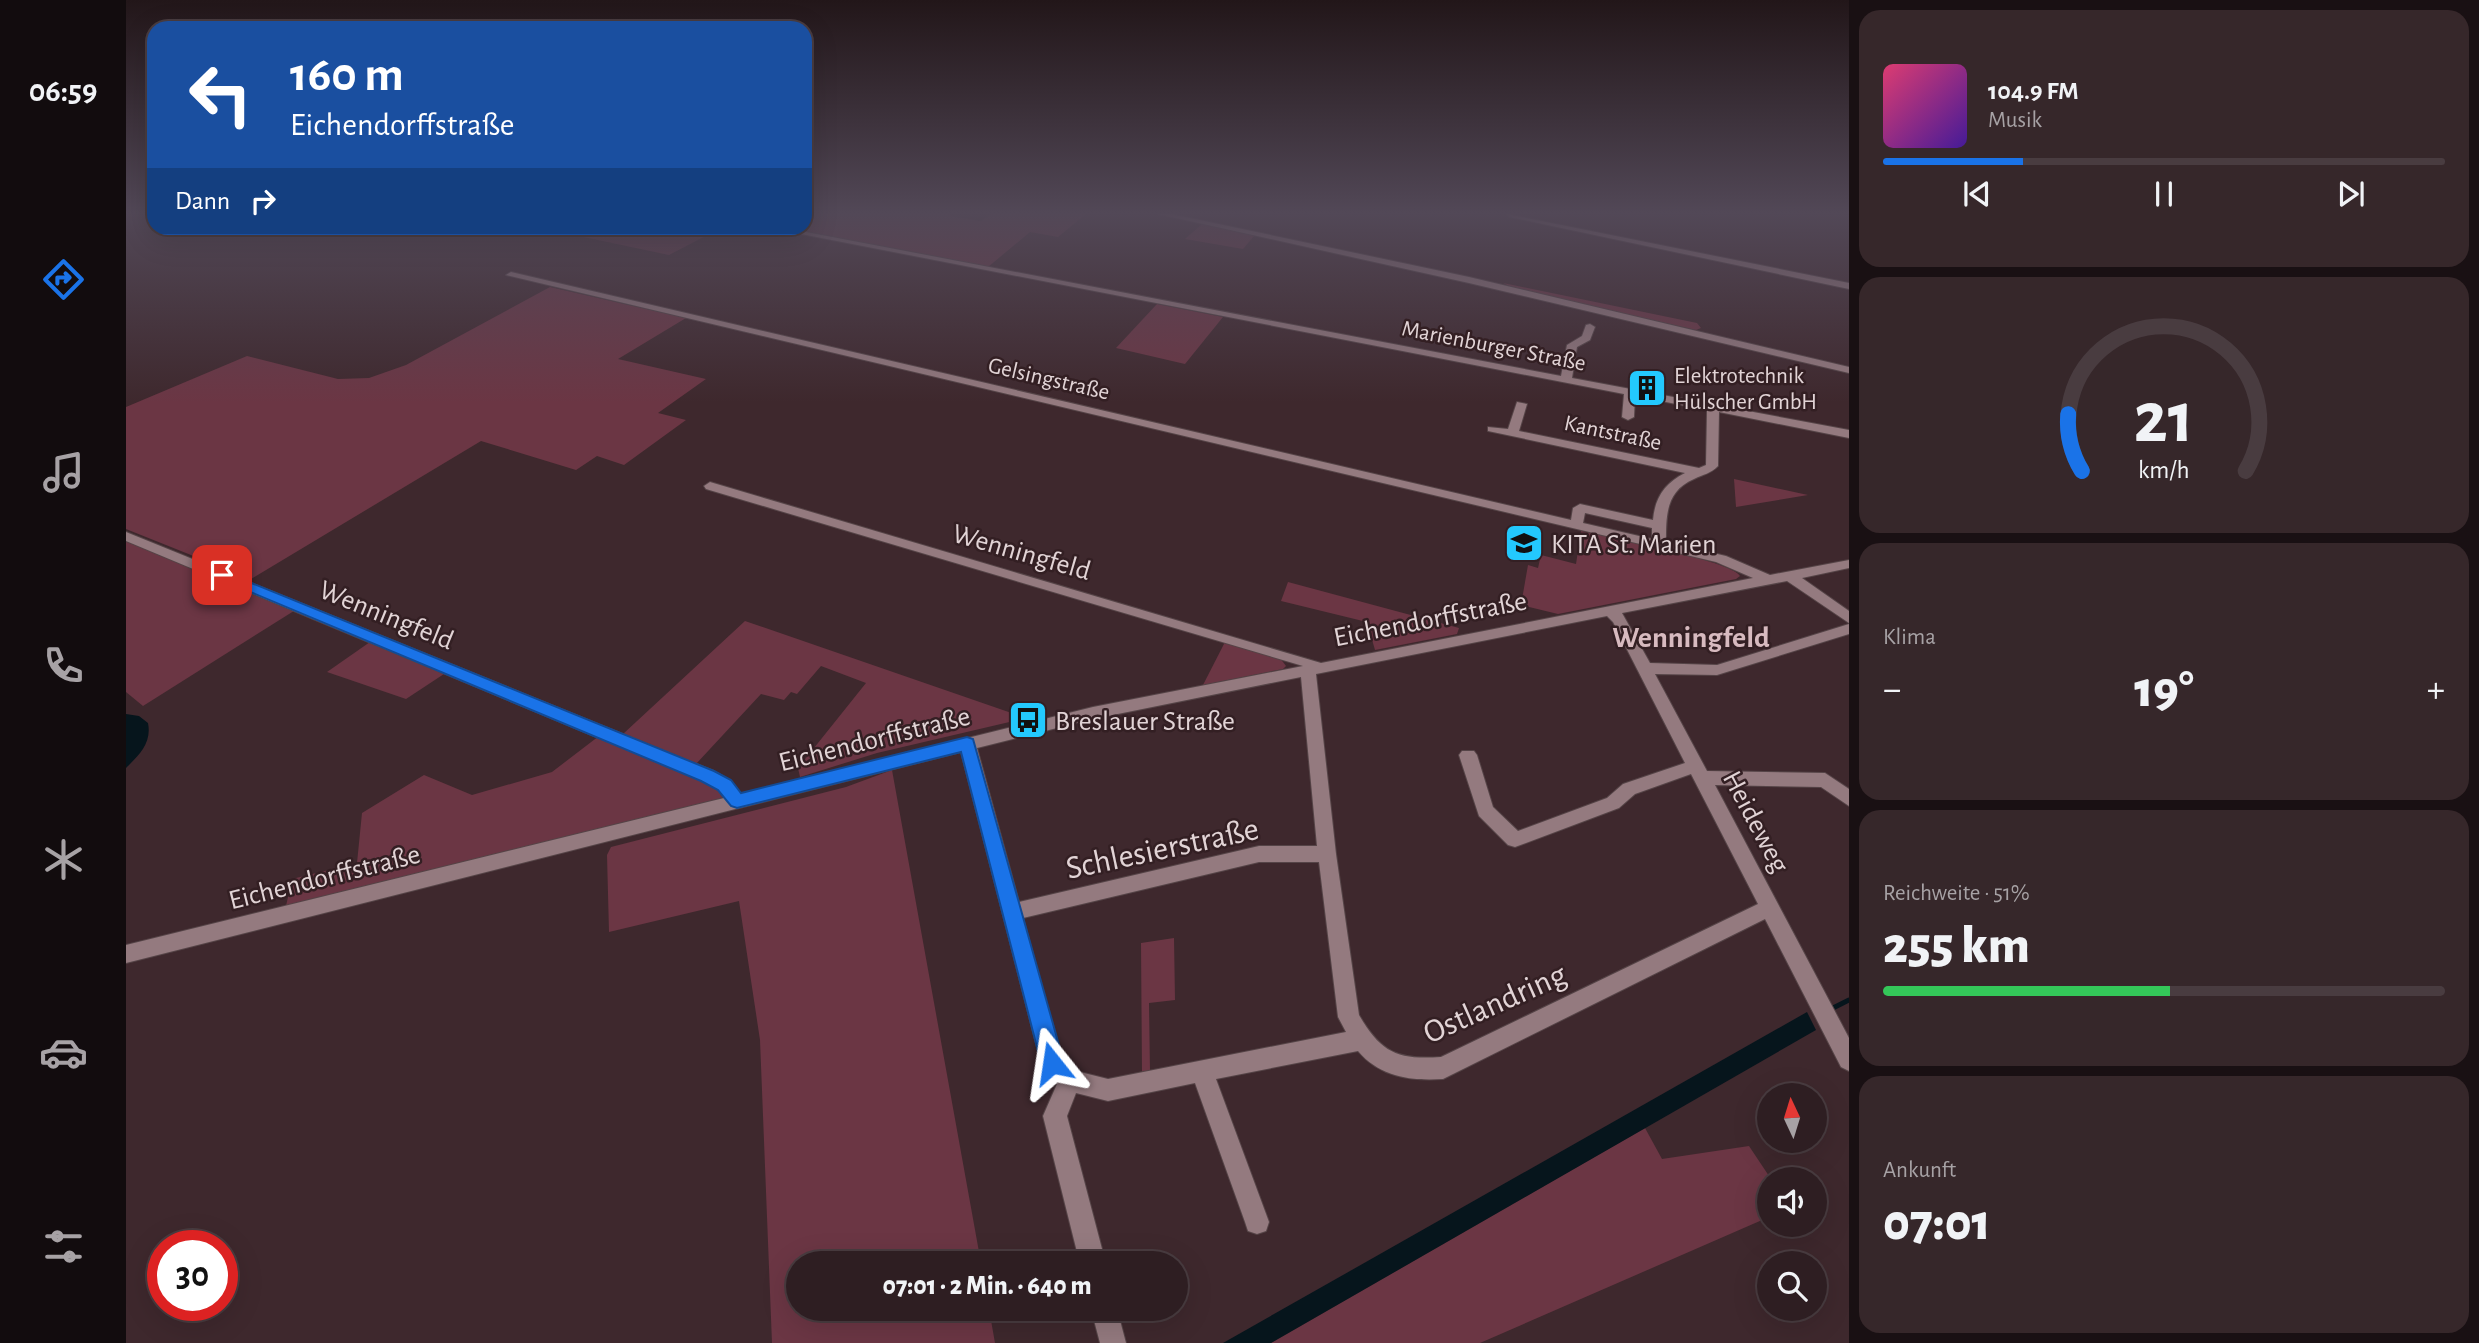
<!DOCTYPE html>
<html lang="de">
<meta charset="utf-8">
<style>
body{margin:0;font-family:"Alegreya Sans",sans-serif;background:#36272a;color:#f1f3f6;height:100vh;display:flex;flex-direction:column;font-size:26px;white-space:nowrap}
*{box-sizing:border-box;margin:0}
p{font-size:23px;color:#a7a2a5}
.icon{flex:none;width:38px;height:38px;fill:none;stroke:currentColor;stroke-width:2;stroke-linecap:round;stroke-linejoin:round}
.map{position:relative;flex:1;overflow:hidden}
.drawer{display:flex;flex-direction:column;gap:10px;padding:10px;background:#191013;width:630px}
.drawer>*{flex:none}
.top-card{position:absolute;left:21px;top:21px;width:665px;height:214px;border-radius:21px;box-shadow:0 7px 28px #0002,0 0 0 2px #493c40;background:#1a4fa0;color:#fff;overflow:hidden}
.needle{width:46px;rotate:356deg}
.fabs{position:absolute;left:1631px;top:1083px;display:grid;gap:14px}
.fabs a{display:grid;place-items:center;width:70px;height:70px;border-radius:50%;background:#2e1e22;box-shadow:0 7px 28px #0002,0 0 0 2px #493c40;font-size:35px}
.speed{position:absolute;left:21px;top:1230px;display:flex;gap:14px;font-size:35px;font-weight:700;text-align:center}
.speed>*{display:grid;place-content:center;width:91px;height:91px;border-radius:50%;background:#2e1e22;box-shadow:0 7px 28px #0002,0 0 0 2px #493c40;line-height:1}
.speed .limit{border:10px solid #d22;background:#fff;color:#111}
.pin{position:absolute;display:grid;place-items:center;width:60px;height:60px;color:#fff;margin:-30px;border-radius:14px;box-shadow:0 4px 10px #0006}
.me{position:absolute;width:77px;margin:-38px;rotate:345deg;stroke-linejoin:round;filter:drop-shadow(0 0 5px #0008)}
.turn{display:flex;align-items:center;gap:24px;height:147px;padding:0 28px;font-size:32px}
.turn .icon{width:91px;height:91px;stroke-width:2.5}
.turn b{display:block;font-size:49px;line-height:60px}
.then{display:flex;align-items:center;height:66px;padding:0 28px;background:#0003;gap:14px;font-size:26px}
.big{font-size:52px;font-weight:800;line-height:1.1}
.drawer .widget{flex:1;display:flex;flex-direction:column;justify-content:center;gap:10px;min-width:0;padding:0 24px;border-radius:21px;background:#36272a}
.drawer .dial{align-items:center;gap:0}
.dial svg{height:182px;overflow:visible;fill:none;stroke:#493c40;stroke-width:7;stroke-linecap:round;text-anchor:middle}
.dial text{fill:#f1f3f6;stroke:none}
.song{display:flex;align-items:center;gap:21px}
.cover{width:84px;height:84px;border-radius:10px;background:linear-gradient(135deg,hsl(340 70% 55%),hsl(260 70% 35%))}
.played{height:7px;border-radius:4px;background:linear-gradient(90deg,#1a73e8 25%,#493c40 25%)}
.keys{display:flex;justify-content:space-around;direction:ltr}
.heat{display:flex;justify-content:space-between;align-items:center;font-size:38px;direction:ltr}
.charge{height:10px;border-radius:5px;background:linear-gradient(90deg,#34c759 51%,#493c40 0)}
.trip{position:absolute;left:660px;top:1251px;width:402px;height:70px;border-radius:35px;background:#2e1e22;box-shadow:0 7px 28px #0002,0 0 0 2px #493c40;font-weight:800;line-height:70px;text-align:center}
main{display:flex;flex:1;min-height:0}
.tab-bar{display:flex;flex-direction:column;width:126px;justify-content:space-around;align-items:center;background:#120c0e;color:#a7a2a5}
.tab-bar .icon{width:49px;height:49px}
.tab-bar .on{color:#1a73e8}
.tab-bar b{font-size:32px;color:#f1f3f6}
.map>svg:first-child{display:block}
.green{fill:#6b3644}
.water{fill:#06151c}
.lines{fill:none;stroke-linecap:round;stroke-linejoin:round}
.stream{stroke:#06151c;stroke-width:5}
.minor-casing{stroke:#554447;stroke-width:2}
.minor{fill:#947a7f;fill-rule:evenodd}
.route{fill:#1a73e8;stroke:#114b97;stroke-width:2}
.labels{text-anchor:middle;stroke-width:5;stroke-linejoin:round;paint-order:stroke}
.far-street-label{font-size:23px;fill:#e2d4d6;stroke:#331f23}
.far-poi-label{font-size:23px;fill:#e2d4d6;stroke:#331f23;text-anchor:start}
.poi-label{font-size:28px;fill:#e2d4d6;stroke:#331f23;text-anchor:start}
.street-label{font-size:28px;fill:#e2d4d6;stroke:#331f23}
.neighbourhood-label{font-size:30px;font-weight:bold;fill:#d7babf;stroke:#331f23}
.near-street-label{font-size:33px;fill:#e2d4d6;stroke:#331f23}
</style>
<main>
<nav class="tab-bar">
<b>06:59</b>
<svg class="icon on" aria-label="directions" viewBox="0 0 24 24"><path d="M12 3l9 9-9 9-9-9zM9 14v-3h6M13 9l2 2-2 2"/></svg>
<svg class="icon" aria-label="music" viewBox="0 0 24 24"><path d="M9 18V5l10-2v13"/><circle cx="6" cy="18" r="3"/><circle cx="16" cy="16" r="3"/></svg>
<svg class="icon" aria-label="phone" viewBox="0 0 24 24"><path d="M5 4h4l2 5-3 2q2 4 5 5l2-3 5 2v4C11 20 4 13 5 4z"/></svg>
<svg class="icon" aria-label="climate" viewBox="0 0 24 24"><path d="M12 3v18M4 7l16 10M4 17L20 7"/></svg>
<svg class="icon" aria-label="car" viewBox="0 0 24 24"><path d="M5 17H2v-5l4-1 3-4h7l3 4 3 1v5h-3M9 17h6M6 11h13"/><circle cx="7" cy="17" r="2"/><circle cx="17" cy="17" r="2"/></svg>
<svg class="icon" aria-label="filters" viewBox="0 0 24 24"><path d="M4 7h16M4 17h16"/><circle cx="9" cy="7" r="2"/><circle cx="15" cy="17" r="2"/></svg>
</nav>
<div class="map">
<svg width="1723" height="1343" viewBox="0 0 1723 1343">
<rect width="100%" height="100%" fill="#3e282d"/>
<g class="green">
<polygon points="679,214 825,214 824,216 855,221 865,214 960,214 932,237 904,232 862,267 657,228 679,228"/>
<polygon points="1076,224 1129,235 1117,249 1059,239"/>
<polygon points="436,228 530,230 535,228 595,228 543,255 429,231"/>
<polygon points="1377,283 1571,323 1575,328 1570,330 1389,289"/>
<polygon points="424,287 560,318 492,359 580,379 532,413 560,420 498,465 471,456 450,470 355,441 125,579 0,529 0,407 121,356 212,379 243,378 280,365"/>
<polygon points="1031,304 1097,317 1059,364 990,348"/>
<polygon points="1608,479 1682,495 1610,507"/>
<path d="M1455,531C1479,536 1606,561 1614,576L1610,579L1432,614L1395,605L1402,565L1412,568L1415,555L1450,564Z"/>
<polygon points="0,541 171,609 17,706 0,692"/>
<polygon points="1162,582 1333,628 1331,634 1249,650 1241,622 1155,601"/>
<polygon points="619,621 900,718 751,753 674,777 672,768 740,683 695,666 671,694 665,692 658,700 635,694 570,764 497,734"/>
<polygon points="244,642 321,672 280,699 201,672"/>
<polygon points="1099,642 1154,658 1160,666 1157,669 1077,685"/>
<polygon points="473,736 593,788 598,798 160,906 166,879 231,863 236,813 298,775 346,795 426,772"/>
<polygon points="766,770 855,1263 672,1264 672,1309 863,1309 869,1343 646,1343 634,1040 613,901 483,932 481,855 485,847 720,787"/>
<polygon points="1048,938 1049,1000 1023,1003 1024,1072 1016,1074 1015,943"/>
<polygon points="1519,1128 1536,1159 1623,1146 1645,1179 1643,1217 1354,1343 1145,1343"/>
</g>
<g class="water">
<path d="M0,714L13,716L22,723C26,743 13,755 0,768Z"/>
<polygon points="1681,1012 1690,1030 1145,1343 1097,1343"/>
</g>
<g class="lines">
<polyline class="stream" points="1705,1009 1723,1000"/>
<g class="minor-casing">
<g id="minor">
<polygon points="1032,214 1045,214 1343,277 1723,367 1723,373 1343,283"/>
<polygon points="1381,214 1723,283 1723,289 1384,217"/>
<path d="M644,228H659L1435,376L1441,345L1456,336L1460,325L1464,324L1469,327L1464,340L1451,347L1446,378L1723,430V438L1593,412L1592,466C1584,474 1578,474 1568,479C1540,491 1540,515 1540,542L1600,556L1644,575L1723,560V568L1676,578L1723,611V623L1661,581L1496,613L1524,663L1591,665L1723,624V634L1591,675L1529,674L1581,771L1699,773L1723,789V806L1695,787L1589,785L1723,1038V1071L1715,1067L1639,919L1317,1079C1284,1081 1254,1077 1232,1051L1090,1079L1143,1222L1140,1231L1131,1234L1122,1231L1119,1222L1069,1083L982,1101L950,1093L941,1116L980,1264H954L917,1116L931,1084L918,1071L915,1063L835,752L0,963V945L598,798L592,790L576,781L0,541V532L588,771L604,780L615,794L967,707L1177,666L580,489L578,486L584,482L1195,663L1627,578L1590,562L380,275L385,272L1445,520L1447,508L1454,504L1527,520C1529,497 1539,483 1559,473L1362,431V427L1382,429L1391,402L1401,404L1393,431L1573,468L1580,465L1581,410L1509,396L1508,417L1502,420L1496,417L1498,394ZM1459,513L1526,528V539L1457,523ZM1481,616L1487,622L1559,763L1497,784L1481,798L1392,831L1367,807L1351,755L1348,751H1336L1333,755L1353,816L1382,845L1389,847L1493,808L1509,794L1565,774L1632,904L1315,1057C1272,1060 1255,1053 1233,1015L1210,854L1190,674ZM1175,677L1191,846H1133L893,902L851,748L967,719ZM1133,862H1193L1212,1017L1220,1032L982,1079L950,1071L935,1057L897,918Z"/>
<polygon points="965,1309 991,1309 1000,1343 974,1343"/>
</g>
</g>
<use href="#minor" class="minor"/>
</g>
<linearGradient id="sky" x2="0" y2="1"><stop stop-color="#221619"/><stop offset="0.53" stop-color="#524857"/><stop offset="1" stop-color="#524857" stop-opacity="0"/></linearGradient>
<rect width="1723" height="402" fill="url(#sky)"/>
<polygon class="route" points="96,571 588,771 605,780 615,793 841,737 847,739 938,1063 934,1071 926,1074 919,1071 915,1063 835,752 611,808 605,806 592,790 575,781 91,578 91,572"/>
<defs>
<g id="building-square" transform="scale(2.0125)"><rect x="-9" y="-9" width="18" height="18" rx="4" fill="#23c9fe" stroke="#331f23"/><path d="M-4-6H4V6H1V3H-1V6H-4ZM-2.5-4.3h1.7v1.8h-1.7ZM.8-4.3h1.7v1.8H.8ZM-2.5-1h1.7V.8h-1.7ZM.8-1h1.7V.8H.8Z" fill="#111"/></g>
<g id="school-square" transform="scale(2.0125)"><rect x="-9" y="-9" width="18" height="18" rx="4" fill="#23c9fe" stroke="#331f23"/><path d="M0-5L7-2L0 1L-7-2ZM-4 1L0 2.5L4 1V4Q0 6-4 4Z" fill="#111"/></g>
<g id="bus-square" transform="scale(2.0125)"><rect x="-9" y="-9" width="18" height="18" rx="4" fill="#23c9fe" stroke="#331f23"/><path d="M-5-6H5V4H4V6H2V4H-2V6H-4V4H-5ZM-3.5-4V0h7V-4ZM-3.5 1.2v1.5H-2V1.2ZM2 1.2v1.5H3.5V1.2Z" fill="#111"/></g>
</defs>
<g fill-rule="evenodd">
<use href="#building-square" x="1521" y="388"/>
<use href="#school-square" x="1398" y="543"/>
<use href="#bus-square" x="902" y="720"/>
</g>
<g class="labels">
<g class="far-street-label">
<text transform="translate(1368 345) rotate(11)" y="8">Marienburger Straße</text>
<text transform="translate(923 378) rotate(13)" y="8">Gelsingstraße</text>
<text transform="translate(1487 432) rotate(12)" y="8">Kantstraße</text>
</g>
<g class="far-poi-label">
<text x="1548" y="383">Elektrotechnik<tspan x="1548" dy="26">Hülscher GmbH</tspan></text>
</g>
<g class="poi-label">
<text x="1425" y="553">KITA St. Marien</text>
<text x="929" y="730">Breslauer Straße</text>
</g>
<g class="street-label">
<text transform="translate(896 551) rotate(16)" y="10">Wenningfeld</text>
<text transform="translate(261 614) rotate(22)" y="10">Wenningfeld</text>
<text transform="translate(1304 618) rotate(-11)" y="10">Eichendorffstraße</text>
<text transform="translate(748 738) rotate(-14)" y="10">Eichendorffstraße</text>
<text transform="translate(1631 821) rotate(62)" y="10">Heideweg</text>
<text transform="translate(198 876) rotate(-14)" y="10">Eichendorffstraße</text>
</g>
<g class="neighbourhood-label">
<text x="1565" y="647">Wenningfeld</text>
</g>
<g class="near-street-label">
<text transform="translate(1036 847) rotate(-12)" y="12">Schlesierstraße</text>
<text transform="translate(1368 1002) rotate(-24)" y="12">Ostlandring</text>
</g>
</g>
</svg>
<div class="fabs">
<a><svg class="needle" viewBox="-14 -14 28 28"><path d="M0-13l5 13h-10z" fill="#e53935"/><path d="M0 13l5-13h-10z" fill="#a7a2a5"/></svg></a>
<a><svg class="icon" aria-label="sound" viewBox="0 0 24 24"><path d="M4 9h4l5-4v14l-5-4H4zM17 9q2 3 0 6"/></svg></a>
<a><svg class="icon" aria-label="search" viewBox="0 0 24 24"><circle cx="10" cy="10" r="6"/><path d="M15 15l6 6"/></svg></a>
</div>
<div class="speed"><div class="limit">30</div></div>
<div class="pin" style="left:96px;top:575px;background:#d93025"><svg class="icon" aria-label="arrive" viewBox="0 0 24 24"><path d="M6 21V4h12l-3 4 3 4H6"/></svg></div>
<svg class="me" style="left:926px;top:1063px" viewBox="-20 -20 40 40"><path d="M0-17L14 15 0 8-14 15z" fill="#1a73e8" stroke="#fff" stroke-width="4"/></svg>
<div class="trip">07:01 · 2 Min. · 640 m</div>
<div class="top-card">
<div class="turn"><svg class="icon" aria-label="left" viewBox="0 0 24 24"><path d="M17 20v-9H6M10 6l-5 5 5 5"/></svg><div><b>160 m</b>Eichendorffstraße</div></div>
<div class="then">Dann<svg class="icon" aria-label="right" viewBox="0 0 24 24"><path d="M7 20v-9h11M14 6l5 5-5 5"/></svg></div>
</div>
</div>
<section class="drawer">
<div class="widget">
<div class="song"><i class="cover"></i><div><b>104.9 FM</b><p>Musik</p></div></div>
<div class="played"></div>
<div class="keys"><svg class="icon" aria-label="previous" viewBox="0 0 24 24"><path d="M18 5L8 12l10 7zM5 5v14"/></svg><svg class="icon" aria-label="pause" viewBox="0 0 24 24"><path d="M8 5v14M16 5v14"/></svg><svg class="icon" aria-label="next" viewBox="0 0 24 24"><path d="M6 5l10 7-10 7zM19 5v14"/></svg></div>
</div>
<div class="widget dial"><svg viewBox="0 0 100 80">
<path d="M14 69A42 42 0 1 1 86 69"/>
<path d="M14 69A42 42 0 0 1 8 44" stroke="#1a73e8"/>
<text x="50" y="56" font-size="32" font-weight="700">21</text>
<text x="50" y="72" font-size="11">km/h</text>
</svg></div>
<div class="widget"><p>Klima</p>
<div class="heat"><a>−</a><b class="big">19°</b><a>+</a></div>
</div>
<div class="widget"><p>Reichweite · 51%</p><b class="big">255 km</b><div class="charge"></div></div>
<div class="widget"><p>Ankunft</p><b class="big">07:01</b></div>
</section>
</main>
